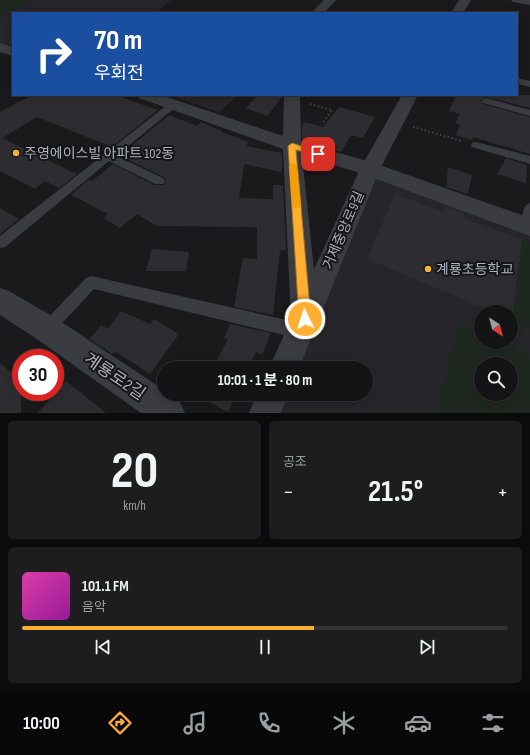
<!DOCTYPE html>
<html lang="ko">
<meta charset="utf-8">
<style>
body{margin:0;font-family:"Sofia Sans Condensed","Noto Sans KR",sans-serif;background:#1d1d1f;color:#f1f3f6;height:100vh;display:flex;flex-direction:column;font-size:15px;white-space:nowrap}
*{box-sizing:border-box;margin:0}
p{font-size:13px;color:#9d9ea1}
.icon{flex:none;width:22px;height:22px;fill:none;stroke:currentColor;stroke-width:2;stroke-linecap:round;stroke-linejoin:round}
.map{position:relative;height:413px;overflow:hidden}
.sheet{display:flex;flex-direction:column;gap:8px;padding:8px;background:#0b0b0c;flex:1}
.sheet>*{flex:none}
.banner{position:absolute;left:12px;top:12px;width:506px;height:84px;border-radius:0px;box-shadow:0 2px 10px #0003,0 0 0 1px #333335;background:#1a4fa0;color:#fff;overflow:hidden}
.needle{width:26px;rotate:144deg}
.buttons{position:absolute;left:474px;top:305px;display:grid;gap:8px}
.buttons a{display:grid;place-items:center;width:44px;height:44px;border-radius:50%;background:#141416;box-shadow:0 2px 10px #0003,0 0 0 1px #333335;font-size:20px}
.speed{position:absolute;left:12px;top:349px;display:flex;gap:8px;font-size:20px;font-weight:700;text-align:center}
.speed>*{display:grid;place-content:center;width:52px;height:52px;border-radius:50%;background:#141416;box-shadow:0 2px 10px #0003,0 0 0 1px #333335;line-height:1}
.speed .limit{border:6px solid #d22;background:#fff;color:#111}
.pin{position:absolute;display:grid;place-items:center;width:34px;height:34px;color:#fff;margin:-17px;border-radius:8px;box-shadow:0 2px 6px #0006}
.me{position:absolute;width:44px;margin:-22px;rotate:356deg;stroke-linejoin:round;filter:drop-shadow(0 0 3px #0008)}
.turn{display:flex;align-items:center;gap:14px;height:84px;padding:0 16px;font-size:18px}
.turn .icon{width:52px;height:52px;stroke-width:2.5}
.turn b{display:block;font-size:28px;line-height:34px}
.big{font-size:30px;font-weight:700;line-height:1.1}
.sheet .widget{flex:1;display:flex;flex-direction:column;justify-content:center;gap:6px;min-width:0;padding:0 14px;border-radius:6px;background:#1d1d1f}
.sheet .dial{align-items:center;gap:0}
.dial b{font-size:52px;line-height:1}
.song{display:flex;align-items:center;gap:12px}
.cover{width:48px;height:48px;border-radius:6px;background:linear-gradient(135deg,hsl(320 70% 55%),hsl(300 70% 35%))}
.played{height:4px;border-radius:2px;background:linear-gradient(90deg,#feae31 60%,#333335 60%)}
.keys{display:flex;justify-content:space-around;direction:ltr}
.heat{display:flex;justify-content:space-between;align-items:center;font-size:22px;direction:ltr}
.sheet .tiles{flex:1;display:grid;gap:8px;grid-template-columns:1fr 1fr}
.widget:last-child{grid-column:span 2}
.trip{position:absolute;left:157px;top:361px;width:216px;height:40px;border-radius:20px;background:#141416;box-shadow:0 2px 10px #0003,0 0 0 1px #333335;font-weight:700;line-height:40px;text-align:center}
.tab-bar{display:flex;height:64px;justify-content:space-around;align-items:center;background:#080809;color:#9d9ea1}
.tab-bar .icon{width:28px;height:28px}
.tab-bar .current{color:#feae31}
.tab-bar b{font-size:18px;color:#f1f3f6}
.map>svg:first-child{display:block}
.built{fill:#26262a;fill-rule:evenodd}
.green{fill:#1f2820;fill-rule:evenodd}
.building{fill:#2d2d31}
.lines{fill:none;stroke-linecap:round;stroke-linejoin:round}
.path{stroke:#414349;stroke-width:2;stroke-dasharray:1.5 2.5;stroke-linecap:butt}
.service{fill:#3b3c42;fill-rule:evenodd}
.minor{fill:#3b3c42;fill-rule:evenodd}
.tertiary{fill:#3b3c42;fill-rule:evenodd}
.route{fill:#feae31;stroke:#a57120}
.slow{fill:#f59e0b}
.poi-dot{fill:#feae31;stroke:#151518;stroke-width:1.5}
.labels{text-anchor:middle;stroke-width:4;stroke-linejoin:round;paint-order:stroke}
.poi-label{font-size:14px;fill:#acb2bd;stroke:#151518;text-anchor:start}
.street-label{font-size:14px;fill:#acb2bd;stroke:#151518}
.near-street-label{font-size:17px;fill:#acb2bd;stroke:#151518}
</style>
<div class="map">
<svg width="530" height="413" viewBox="0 0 530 413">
<rect width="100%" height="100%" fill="#1a1a1d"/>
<g class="built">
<polygon points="32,0 171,0 155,13 13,13 13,46 0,44 0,17"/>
<polygon points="168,95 238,95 219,112"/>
<path d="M370,169L530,227V413H265L273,394H366V368H284ZM481,312H511V342H481ZM481,364H511V394H481Z"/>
</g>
<g class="green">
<polygon points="0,0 32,0 0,17"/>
<polygon points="522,239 530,242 530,328 512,320"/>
<path d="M458,322L481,332V342H502L530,355V413H435ZM481,364H511V394H481Z"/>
</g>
<g class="building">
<polygon points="32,95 116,95 158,110 112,147 37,117 2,138 77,174 59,188 45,181 35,189 0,171 0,112"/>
<polygon points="258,95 282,95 282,97 267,116 246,108"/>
<polygon points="456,95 530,95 530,108 486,97 480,101 483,104 530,117 530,154 473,137 472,140 456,135 460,125 455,123 460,114 449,111"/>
<polygon points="339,107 375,117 363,138 351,135 341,152 302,140 302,126 305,122 323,127"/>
<polygon points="169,115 197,126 201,122 222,131 221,132 249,142 246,146 282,153 282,168 281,172 244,164 239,198 273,199 273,185 283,185 286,250 280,250 273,315 234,307 243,258 257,259 257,227 157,226 137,214 120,228 104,218 108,214 71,195 89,179 92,181 113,164 154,185 164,185 166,180 164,177 122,157 127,153 124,152"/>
<polygon points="506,158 527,165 526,183 497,174"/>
<polygon points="448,167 472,175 468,194 446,187"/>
<polygon points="395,194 444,212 444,206 464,213 463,218 522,239 513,312 493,312 367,259"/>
<polygon points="0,208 19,219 0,234"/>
<polygon points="152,249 189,252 186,271 146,271"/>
<polygon points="121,311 150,324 154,319 179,334 150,374 115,351 112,354 90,339 101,325 108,329"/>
<polygon points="230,324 271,333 262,355 256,352 248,368 213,368 228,339 224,338"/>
<polygon points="0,363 21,381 21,413 0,413"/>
<polygon points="66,381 106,413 38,413"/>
<polygon points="200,394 236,394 228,412 198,396"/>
</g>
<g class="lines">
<g class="path">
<polyline points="310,104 332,110 322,124"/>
<polyline points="413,127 462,141"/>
</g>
<g class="service">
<polygon points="517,78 530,81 530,87 517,84"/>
<polygon points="486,98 530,110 530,116 483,103 481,101"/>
<polygon points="174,101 179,104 177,106 116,156 163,178 165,181 163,184 155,184 109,161 5,247 0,248 0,236 171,102"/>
<polygon points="476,142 530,156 530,164 472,147 471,145 472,143"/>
<path d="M530,203V230H524C520,223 522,211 526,205Z"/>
<polygon points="91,276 300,323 305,326 308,331 305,336 300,339 94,289 52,334 47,337 42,334 39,329 42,324 86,278"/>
</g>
<g class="minor">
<polygon points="324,0 336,0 324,13 311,13"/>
<polygon points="0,43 13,47 13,56 0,52"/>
<polygon points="137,95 161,95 283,136 284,95 300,95 301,142 377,164 530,218 530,236 363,174 302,155 319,319 315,328 305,332 295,328 291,319 283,149 139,98"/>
<path d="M0,288L9,291L57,319L164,390V394C176,394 181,403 185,413H141L37,339L0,315Z"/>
</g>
<g class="tertiary">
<polygon points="459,0 471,0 463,13 451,13"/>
<polygon points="511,0 530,0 530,5 513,2"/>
<polygon points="402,95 418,95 380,169 299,368 269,368 360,169"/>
<polygon points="257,394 289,394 281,413 249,413"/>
</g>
</g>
<polygon class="route" points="292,143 320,152 322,154 318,156 296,150 311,319 309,323 305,325 301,323 299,319 288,146"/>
<polygon class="slow" points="293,163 297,166 301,206 296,209 292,206 289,166"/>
<g class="poi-dot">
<circle cx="16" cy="153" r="4"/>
<circle cx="428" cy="269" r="4"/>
</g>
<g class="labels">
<g class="poi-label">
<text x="24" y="158">주영에이스빌 아파트 102동</text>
<text x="436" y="274">계룡초등학교</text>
</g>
<g class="street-label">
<text transform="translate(343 230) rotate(-67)" y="5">거제중앙로9길</text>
</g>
<g class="near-street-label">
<text transform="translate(115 376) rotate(34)" y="6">계룡로2길</text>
</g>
</g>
</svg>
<div class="buttons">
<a><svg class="needle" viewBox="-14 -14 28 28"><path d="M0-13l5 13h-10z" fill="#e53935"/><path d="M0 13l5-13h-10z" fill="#9d9ea1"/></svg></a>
<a><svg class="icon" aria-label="search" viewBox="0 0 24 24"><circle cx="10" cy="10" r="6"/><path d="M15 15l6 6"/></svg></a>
</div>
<div class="speed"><div class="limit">30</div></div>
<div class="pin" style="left:318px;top:154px;background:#d93025"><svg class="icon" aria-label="arrive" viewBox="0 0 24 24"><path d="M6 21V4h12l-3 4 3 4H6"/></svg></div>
<svg class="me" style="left:305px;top:319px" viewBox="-20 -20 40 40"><circle r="17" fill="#feae31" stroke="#fff" stroke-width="3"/><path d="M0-11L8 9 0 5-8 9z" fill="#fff"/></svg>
<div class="trip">10:01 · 1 분 · 80 m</div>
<div class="banner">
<div class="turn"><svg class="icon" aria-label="right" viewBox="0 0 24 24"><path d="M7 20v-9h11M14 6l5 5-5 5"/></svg><div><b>70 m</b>우회전</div></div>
</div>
</div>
<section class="sheet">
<div class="tiles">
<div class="widget dial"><b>20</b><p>km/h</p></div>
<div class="widget"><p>공조</p>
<div class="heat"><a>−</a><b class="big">21.5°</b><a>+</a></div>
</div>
<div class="widget">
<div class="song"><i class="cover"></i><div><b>101.1 FM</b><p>음악</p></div></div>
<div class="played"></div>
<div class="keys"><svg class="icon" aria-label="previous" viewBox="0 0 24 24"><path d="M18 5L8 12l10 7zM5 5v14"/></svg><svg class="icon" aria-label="pause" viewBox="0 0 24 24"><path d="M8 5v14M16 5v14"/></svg><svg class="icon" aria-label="next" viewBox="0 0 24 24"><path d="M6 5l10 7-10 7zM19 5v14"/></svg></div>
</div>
</div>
</section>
<nav class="tab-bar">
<b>10:00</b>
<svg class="icon current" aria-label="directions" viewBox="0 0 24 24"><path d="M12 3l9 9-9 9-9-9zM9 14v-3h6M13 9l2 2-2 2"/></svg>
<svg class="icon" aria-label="music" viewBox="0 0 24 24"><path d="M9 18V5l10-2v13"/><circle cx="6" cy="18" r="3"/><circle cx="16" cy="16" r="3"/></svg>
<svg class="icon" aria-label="phone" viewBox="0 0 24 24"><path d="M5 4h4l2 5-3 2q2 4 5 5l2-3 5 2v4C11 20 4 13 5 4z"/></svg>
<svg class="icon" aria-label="climate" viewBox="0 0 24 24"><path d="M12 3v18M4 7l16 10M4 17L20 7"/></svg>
<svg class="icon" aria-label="car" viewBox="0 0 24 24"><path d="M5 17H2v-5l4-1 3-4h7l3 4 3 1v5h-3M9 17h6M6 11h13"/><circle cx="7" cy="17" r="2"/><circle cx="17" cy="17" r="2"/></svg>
<svg class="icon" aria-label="filters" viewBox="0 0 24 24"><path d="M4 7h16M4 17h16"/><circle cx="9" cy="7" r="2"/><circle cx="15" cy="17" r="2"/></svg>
</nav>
